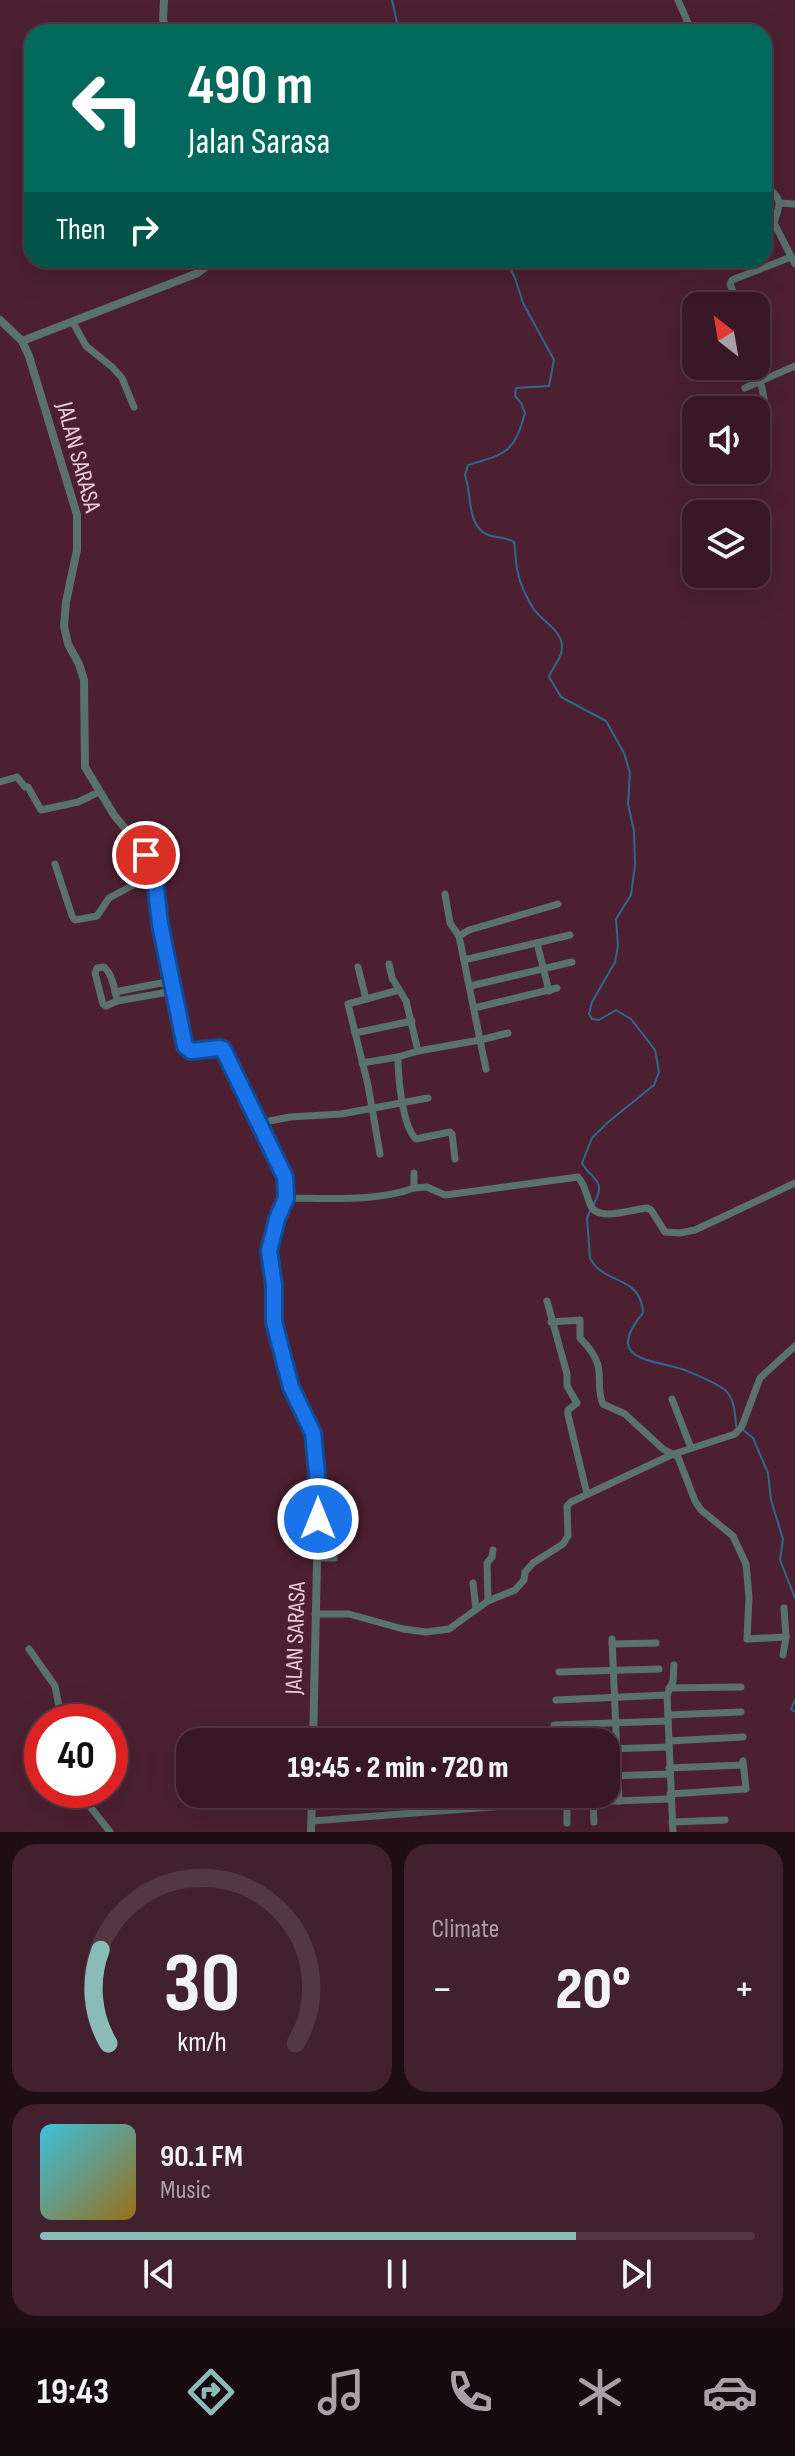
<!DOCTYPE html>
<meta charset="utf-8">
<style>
body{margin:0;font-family:"Sofia Sans Condensed",sans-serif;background:#40212d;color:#f1f3f6;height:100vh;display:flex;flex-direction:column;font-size:30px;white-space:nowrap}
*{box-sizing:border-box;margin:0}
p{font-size:26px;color:#aba0a7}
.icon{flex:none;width:44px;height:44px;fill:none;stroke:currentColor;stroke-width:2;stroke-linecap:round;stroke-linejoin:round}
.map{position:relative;height:1832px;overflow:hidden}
.sheet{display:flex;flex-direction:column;gap:12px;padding:12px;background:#1f0d14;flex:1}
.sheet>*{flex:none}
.guide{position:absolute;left:24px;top:24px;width:748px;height:244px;border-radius:24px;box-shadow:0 8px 32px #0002,0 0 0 2px #533742;background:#00695c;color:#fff;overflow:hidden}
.needle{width:52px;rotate:329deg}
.controls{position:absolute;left:682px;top:292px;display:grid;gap:16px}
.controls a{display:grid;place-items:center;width:88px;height:88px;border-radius:16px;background:#391825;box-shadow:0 8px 32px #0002,0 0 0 2px #533742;font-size:40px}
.speed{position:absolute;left:24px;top:1704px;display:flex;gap:16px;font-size:40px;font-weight:700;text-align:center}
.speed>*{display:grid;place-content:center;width:104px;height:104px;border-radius:50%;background:#391825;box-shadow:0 8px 32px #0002,0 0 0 2px #533742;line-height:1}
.speed .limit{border:12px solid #d22;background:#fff;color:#111}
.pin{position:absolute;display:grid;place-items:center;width:68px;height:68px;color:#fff;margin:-34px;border:4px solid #fff;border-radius:50%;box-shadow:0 2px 8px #0007}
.me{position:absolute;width:88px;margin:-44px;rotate:0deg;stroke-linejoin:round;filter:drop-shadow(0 0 6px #0008)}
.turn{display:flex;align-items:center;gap:28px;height:168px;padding:0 32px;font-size:36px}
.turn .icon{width:104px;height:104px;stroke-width:2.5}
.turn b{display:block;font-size:56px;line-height:68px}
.then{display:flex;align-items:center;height:76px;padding:0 32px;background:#0003;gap:16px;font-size:30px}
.big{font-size:60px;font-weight:800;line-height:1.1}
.sheet .card{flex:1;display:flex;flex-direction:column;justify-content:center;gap:12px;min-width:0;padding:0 28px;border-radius:24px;background:#40212d}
.sheet .dial{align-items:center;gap:0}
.dial svg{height:208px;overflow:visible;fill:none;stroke:#533742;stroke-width:7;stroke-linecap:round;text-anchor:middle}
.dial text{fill:#f1f3f6;stroke:none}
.song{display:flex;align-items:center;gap:24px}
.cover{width:96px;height:96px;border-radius:12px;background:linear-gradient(135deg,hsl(190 70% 55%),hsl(40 70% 35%))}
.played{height:8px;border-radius:4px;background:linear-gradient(90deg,#8bbbb9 75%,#533742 75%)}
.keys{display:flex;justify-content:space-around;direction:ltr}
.heat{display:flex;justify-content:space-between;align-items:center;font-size:44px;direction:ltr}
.sheet .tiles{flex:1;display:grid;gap:12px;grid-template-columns:1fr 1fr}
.card:last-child{grid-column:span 2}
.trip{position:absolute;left:176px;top:1728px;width:444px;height:80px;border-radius:24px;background:#391825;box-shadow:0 8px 32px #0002,0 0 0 2px #533742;font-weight:800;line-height:80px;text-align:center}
.dock{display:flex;height:128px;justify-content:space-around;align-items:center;background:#170a0f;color:#aba0a7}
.dock .icon{width:56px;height:56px}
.dock .on{color:#8bbbb9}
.dock b{font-size:36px;color:#f1f3f6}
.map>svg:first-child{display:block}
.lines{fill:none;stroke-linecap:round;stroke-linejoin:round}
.stream{stroke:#2d698c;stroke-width:2}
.minor{stroke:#59726b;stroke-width:7}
.tertiary{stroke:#59726b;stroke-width:8}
.route-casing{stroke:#114b97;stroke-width:20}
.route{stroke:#1a73e8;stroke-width:14}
.labels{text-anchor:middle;stroke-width:8;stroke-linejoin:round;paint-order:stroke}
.street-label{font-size:24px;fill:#e9cbd5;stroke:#4c2031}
</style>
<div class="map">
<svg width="795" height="1832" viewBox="0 0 795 1832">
<rect width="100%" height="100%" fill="#4c2031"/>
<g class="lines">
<g class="stream">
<polyline points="392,0 399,32"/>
<path d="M506,260L515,278L523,303L554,360L549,386L516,388L515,396L521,403L525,413C514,453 506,454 468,465L465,475C472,493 466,526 488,535C497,538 505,537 514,542C516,552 515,563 518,573C520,584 527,598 533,608C541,621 563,630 562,648C562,659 552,667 549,677L561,697L606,721L624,753L630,773L628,804L634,831L635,865L631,895L616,919L618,946L615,962L592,1002L589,1014L592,1019L599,1020L616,1010L631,1019L655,1050L659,1072L654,1085L607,1123L592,1138L582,1163C592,1181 607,1179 594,1204"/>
<path d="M591,1209L587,1218L590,1258C604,1286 641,1274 643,1313C603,1361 651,1359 685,1370C697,1375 715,1382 725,1390C735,1399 735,1414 736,1426"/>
<polyline points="742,1429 753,1438 768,1473 771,1500 783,1539 780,1560 795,1598"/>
<polyline points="795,1700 791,1709 795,1712"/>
</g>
<g class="minor">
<polyline points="678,0 692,32"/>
<path d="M764,183C782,202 782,198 774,223L795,264"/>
<polyline points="780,203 795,204"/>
<polyline points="739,306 730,284 732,280 791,257"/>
<polyline points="72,321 86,346 112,367 122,378 134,407"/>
<polyline points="688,339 696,334"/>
<path d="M755,366C766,393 768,422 766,451"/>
<polyline points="745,388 795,366"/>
<polyline points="0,782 17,777 25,787 28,787 41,810 78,802 99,792"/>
<polyline points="55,864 72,916 75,920 97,916 109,898 154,874"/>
<path d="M445,894L450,923L459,936L480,1040L418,1051L398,1057C398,1076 402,1126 416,1139L450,1132L452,1134L455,1159"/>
<polyline points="459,936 469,930 558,904"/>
<polyline points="537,943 549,991"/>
<polyline points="464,960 570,935"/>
<polyline points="389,964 392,978 406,1001 418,1051"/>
<path d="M104,967C112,973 115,990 117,1001L106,1006L103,1004L95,973L97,968Z"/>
<polyline points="358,967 366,999"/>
<polyline points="470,986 572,962"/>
<polyline points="115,992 161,983 173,985"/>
<polyline points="117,1001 163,993 173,985"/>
<polyline points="474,1008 557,988"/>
<polyline points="355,1033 412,1021"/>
<polyline points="362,1063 398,1057"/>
<polyline points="486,1069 480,1040 508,1033"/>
<polyline points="259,1123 290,1117 341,1114 428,1098"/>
<polyline points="380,1154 368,1085 348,1004 399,990"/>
<path d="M414,1188L427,1187L445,1195L578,1177C586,1186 586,1196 591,1206C598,1222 632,1209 647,1208L651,1210L665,1232L680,1233L695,1230L795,1183"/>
<path d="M286,1198C326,1198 377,1202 414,1188V1173"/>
<polyline points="547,1301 567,1374 567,1386 577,1403 568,1410 568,1415 587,1494"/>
<path d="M551,1322L580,1320V1338C587,1345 595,1354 598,1365C601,1377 597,1392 603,1404L625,1414L663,1449L678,1457L695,1501L701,1510L733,1536L746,1564L749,1597L747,1639L786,1637L783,1655"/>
<polyline points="672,1399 691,1448"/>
<polyline points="318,1519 330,1520"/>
<polyline points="317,1558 334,1558"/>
<polyline points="473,1583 476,1609"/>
<polyline points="488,1601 487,1563 492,1557 493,1550"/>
<polyline points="784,1608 786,1637"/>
<polyline points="315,1614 349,1614 403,1629 426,1632 449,1629 488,1601 515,1590 524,1580 525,1572 533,1563 563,1544 568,1536 567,1506 571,1502 671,1455 735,1434 742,1426 760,1378 795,1346"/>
<polyline points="612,1639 619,1801"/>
<polyline points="612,1644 656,1643"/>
<polyline points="29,1649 55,1686 62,1722"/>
<polyline points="559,1672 659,1669"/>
<polyline points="669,1688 741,1687"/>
<polyline points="556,1700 667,1695"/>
<polyline points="668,1715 741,1712"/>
<polyline points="554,1725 668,1721"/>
<polyline points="669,1741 743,1737"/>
<polyline points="606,1749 669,1747"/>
<polyline points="669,1768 743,1765"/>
<polyline points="606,1776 669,1774"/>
<polyline points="77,1790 110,1832"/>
<polyline points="670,1794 746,1789 743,1761"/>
<polyline points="593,1801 594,1822"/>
<polyline points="567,1802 567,1823"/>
<polyline points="312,1821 529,1804 670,1799"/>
<polyline points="672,1822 725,1820"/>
<polyline points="673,1832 667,1695 673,1681 674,1665"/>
</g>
<g class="tertiary">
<polyline points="164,0 163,19 166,32"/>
<polyline points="0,320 22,341 29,356 77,515 77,550 66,602 64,626 68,644 79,664 84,680 85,767 114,815 144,851 152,867 160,924 185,1046 191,1051 220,1048 223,1049 253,1112 273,1149 287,1184 286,1198 274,1228 269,1251 274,1285 275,1332 291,1387 313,1433 316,1456 318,1519 313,1742"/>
<polyline points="22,341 198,273 214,260"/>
<polyline points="311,1832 312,1794"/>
</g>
</g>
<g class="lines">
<g class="route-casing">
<polyline id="route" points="146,855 155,879 160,924 185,1046 191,1051 220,1048 223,1049 285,1177 286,1198 277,1219 269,1251 274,1285 274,1322 291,1387 313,1433 317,1474 318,1519"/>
</g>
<use href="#route" class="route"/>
</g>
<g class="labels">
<g class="street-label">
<text transform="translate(79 457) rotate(75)" y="8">JALAN SARASA</text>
<text transform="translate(295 1638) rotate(-88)" y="8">JALAN SARASA</text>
</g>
</g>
</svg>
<div class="controls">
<a><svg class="needle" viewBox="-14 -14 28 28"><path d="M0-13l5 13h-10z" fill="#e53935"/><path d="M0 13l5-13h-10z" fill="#aba0a7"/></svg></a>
<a><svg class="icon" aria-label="sound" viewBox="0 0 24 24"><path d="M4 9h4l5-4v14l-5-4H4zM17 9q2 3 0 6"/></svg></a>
<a><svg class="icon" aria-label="layers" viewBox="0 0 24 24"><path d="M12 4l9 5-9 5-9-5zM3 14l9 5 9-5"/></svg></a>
</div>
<div class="speed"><div class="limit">40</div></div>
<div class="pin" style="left:146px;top:855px;background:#d93025"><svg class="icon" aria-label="arrive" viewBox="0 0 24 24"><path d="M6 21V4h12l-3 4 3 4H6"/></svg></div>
<svg class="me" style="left:318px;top:1519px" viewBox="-20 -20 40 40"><circle r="17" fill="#1a73e8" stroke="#fff" stroke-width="3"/><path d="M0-11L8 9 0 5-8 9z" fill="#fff"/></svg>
<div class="trip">19:45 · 2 min · 720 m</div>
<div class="guide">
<div class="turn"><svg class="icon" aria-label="left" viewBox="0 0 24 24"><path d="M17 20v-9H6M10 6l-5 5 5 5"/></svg><div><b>490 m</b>Jalan Sarasa</div></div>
<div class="then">Then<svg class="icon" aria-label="right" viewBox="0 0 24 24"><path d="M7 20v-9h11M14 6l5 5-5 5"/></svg></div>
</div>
</div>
<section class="sheet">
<div class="tiles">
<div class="card dial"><svg viewBox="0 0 100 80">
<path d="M14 69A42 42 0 1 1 86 69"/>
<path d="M14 69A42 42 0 0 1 11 33" stroke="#8bbbb9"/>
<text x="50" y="56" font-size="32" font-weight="700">30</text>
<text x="50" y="72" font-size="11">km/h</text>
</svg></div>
<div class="card"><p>Climate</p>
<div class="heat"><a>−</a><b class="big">20°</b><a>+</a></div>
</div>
<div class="card">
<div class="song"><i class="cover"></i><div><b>90.1 FM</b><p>Music</p></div></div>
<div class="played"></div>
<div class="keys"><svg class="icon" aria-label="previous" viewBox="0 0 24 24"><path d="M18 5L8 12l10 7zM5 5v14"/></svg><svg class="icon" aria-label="pause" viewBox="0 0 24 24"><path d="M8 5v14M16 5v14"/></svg><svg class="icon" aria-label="next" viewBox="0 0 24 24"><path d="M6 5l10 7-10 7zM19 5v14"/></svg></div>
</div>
</div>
</section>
<nav class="dock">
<b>19:43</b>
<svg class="icon on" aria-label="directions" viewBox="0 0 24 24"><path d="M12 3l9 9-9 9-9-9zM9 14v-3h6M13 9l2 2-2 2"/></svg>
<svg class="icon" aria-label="music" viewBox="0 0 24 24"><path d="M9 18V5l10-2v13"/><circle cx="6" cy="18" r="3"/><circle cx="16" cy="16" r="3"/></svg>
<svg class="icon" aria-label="phone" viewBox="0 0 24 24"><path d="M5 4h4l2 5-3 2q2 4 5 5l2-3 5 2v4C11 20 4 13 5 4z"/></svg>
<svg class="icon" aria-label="climate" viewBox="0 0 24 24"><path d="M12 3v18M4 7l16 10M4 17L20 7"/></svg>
<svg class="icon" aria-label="car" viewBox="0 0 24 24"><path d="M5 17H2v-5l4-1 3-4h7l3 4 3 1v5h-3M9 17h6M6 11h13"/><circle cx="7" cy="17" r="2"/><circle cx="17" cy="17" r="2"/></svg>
</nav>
